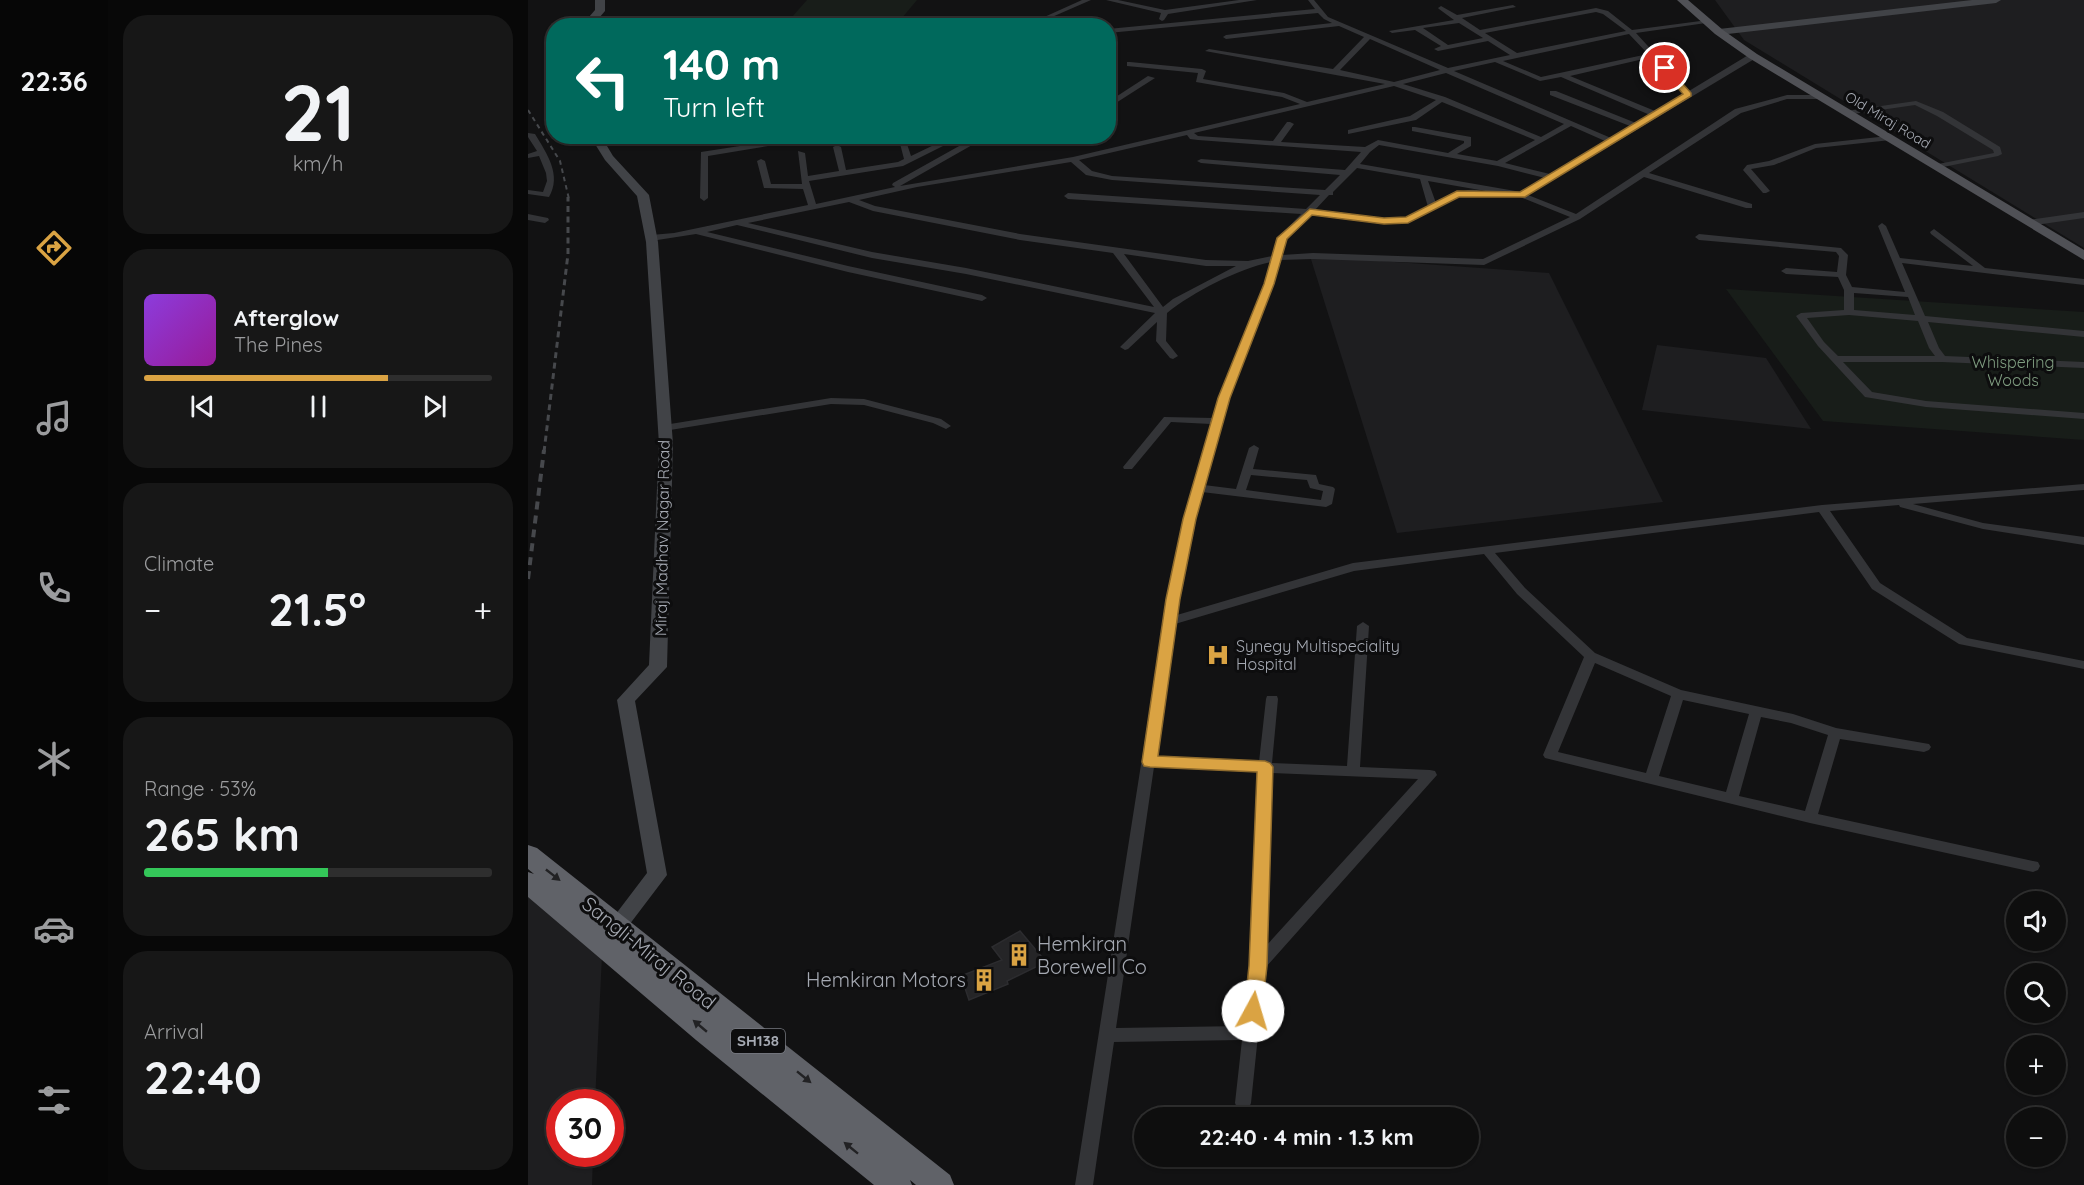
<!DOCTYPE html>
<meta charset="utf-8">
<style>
body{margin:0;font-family:Quicksand,sans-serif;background:#171717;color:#f1f3f6;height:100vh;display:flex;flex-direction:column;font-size:22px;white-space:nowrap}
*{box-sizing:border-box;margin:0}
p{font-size:20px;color:#9b9c9e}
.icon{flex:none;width:33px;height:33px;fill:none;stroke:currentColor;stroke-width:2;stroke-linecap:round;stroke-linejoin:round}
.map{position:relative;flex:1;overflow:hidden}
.side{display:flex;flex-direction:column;gap:15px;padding:15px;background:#080808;width:420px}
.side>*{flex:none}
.guide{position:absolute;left:18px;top:18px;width:570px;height:126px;border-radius:24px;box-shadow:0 2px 4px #0004,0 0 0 2px #2e2e2e;background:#00695c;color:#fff;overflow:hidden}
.tools{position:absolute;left:1478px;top:891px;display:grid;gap:12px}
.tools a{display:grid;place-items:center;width:60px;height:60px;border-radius:50%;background:#0e0e0e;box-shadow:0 2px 4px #0004,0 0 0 2px #2e2e2e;font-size:30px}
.speed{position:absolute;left:18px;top:1089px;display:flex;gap:12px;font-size:30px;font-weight:700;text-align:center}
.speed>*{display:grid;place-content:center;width:78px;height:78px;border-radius:50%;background:#0e0e0e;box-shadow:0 2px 4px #0004,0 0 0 2px #2e2e2e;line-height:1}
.speed .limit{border:9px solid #d22;background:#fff;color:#111}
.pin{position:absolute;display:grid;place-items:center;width:51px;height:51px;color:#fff;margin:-26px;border:3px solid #fff;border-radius:50%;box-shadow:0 2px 6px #0007}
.me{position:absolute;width:66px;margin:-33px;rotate:6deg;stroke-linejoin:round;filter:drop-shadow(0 0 4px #0008)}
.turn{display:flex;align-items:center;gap:21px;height:126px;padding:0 18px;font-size:27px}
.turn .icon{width:78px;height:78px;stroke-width:2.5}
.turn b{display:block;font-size:42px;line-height:51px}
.big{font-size:45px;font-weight:700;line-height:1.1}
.side .card{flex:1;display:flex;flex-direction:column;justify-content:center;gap:9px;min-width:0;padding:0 21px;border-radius:24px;background:#171717}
.side .dial{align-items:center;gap:0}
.dial b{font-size:78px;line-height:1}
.song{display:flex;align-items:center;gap:18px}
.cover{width:72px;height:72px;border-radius:9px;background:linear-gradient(135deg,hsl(270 70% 55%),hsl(300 70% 35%))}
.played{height:6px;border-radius:3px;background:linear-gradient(90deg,#daa343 70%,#2e2e2e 70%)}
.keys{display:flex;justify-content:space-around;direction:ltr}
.heat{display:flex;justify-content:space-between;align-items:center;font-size:33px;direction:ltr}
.charge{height:9px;border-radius:4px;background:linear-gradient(90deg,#34c759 53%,#2e2e2e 0)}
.trip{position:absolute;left:606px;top:1107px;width:345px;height:60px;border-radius:30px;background:#0e0e0e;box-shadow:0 2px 4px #0004,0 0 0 2px #2e2e2e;font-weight:700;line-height:60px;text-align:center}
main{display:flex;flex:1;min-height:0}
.dock{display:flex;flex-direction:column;width:108px;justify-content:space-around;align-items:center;background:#060606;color:#9b9c9e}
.dock .icon{width:42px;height:42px}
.dock .selected{color:#daa343}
.dock b{font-size:27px;color:#f1f3f6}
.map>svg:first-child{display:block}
.built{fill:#1e1e20}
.green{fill:#181d19}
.building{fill:#252527;stroke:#2c2c2f;stroke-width:1.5}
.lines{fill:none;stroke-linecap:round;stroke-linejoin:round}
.street{fill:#333437;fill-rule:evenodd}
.secondary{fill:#414347;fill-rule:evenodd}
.primary{fill:#505156;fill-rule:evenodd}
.highway{fill:#606268;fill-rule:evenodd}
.rail-far2{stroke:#46484c;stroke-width:2;stroke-dasharray:4.5 4;stroke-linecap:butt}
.rail-far1{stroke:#46484c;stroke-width:3;stroke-dasharray:6 4.5;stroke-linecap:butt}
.rail{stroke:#46484c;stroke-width:4;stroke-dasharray:8 6;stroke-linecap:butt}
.oneway{fill:#222224}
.route{fill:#daa343;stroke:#8e6a2c;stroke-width:1.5}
.labels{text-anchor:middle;stroke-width:6;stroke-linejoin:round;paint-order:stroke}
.far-street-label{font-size:14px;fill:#a5a9b2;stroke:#0d0d0e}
.shield{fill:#0d0d0e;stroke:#777a81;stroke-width:1.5}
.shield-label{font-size:15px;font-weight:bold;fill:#a5a9b2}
.park-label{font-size:16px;fill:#7e9b7f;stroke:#0d0d0e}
.street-label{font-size:16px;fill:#a5a9b2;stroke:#0d0d0e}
.poi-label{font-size:16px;fill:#a5a9b2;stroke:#0d0d0e;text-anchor:start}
.near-poi-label{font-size:20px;fill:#a5a9b2;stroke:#0d0d0e;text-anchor:start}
.near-street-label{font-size:20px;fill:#a5a9b2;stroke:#0d0d0e}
</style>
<main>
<nav class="dock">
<b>22:36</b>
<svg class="icon selected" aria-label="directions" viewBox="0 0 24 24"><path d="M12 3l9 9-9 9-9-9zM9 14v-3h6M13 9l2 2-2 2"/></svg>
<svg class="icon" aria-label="music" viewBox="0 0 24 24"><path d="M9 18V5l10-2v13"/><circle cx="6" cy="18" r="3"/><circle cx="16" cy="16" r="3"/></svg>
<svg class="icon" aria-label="phone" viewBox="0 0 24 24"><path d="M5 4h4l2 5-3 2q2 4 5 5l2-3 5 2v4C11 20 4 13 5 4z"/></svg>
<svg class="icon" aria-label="climate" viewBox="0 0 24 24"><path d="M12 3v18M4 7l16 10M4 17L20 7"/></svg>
<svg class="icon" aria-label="car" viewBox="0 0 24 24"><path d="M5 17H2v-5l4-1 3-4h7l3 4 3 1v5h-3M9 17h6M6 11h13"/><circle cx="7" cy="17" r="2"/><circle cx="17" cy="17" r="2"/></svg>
<svg class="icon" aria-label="filters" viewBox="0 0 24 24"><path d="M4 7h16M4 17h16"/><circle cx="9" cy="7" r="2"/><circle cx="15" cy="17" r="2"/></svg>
</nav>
<section class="side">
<div class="card dial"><b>21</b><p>km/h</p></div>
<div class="card">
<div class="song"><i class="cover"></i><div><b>Afterglow</b><p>The Pines</p></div></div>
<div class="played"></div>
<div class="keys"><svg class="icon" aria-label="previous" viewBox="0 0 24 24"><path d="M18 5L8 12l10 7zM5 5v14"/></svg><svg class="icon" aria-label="pause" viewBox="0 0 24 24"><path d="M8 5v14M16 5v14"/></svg><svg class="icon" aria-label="next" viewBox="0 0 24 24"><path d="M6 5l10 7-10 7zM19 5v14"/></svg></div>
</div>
<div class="card"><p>Climate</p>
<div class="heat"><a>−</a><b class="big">21.5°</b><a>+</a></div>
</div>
<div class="card"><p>Range · 53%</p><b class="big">265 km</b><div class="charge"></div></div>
<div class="card"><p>Arrival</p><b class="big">22:40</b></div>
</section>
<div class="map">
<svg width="1556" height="1185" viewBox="0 0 1556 1185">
<rect width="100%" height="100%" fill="#121213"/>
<g class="built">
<polygon points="1187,0 1556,0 1556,248 1216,40"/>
<polygon points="782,256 1021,273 1135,502 869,533"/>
<polygon points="1129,345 1238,358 1283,429 1114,410"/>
<polygon points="0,887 74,955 67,1102 32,1102 32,1154 65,1154 64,1185 0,1185"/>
</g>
<g class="green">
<polygon points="279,0 389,0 368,25 257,25"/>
<polygon points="1198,289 1556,312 1556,440 1295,421"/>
</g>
<polygon class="building" points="492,931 518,962 479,981 480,984 441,1000 433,976 474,960 464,947"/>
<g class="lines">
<g class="street">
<polygon points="554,0 563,0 508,24 503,23"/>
<polygon points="578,0 590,0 637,10 711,0 729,0 640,14 636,20 634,21 631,19 633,13"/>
<path d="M780,0H786L800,17L920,68L982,55L960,41L910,51L906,49L913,46L887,30L864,33L861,31L926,20L911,9L910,8L913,6L929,15L985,5L988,7L934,18L952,30L1068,8L1080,11L1104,30L1180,20V22L1178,23L1108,33L1161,91L1222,54H1228V58L1000,195L1048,214L1207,109L1259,95H1293L1297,97L1293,99H1259L1213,113L1121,173L1224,204V208H1218L1116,177L1052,219L956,265L785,259L752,260L746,284L701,398L676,485L708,489L721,448L726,445L731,448L725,469L788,475L791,484L805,487L807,489L804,504L798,507L674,492L667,519L649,615L825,563L1294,505L1556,484V490L1385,504L1455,523L1556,537V545L1455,529L1372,507L1371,505L1302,511L1352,583L1439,638L1556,661V669L1431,644L1344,589L1291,512L967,553L997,588L1067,653L1153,690L1265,714L1308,728L1401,744L1403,747L1401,750L1396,752L1312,739L1290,814L1510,862L1512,866L1510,870L1505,872L1282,823L1017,758L1015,755L1056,657L989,594L956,554L826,571L647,624L628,757L731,762L738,699L739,696H749L750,699L744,763L819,766L829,626L835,622L841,626L832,767L902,770L907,771L909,775L737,968L723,1103L721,1108L715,1110L709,1108L707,1103L714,1040L586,1042L565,1185H547L639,599L655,519L683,424L643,422L604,469H596L595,467L636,417L685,418C701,364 727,315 743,262C710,269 665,292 639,313L638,341L650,356L645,359L642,358L628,341L629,322L600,349L597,350L592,347L627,313L438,274L344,258L209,225L179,232L320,266L454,295L459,298L454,301L320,272L168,234L123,241L119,238L123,235L146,233L280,205L275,189L236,188L229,161L233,159L237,161L243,184H274L270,151L277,153L280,176L311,171L305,147L309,145L313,147L318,170L370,162L376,159L370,136L377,138L383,156L410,143L417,145L375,166L281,181L288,204L367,187L364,185L365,183L449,136H460L372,186L545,157L772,104L754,97L668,82L670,73L599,66V62H602L674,69L678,71L675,79L756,93L779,102L857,84L677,51L681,49L805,69L836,37L811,26L698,39L695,37L698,35L804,23L796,19L790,13L580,33V29L787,9ZM1068,12L1075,14L1098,31L989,53L957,33ZM931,23L955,38L920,45L895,28ZM1101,34L1120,54L1013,77L975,61ZM842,39L912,70L866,82L812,70ZM1124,57L1156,95L1127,111L1042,76ZM967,62L1012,81L1033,77L1122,115L1108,123L1028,91H1022V95L1102,126L1083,138L926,71ZM918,73L1036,124L1013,137L917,97L875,84ZM866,86L908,100L882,116L820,130V134L888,120L914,102L1007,140L969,161L929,154L943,146V137L887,127H884V131L936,141V143L920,153L850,140L837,147L753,142L766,124L762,122H759L745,141L670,136L666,133ZM1043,126L1077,141L1022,174L977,163ZM659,135L662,139L670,140L833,152L817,170L673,159L669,161L673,163L812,175L797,190L584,176L564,171L551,160ZM851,145L970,166L1017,178L993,192L832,164L842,152ZM543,162L558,175L584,180L792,195L778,209L540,193L536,196L540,199L773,214L750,238L744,256L720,261L678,260L492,234L347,206L331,200L389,187ZM829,168L892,179L900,207L878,217L856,218L787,210L801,195H805V192ZM900,181L992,197L1042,217L955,259L785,253L754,255L758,239L782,215L856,224L880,223L931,196H954L958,193C943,184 921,195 908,203ZM321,202L345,211L492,240L585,253L626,307L438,268L344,252L220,223ZM596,254L678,266H708L645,299L635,307ZM723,475L779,480L782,488L795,491L793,500L718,490ZM1067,663L1143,696L1118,773L1030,752ZM1155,700L1221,714L1198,792L1131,776ZM1233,717L1263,723L1300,735L1277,811L1211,796ZM626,767L730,772L722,966L715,1026L588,1028ZM744,773L890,779L738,946Z"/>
<polygon points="620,76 627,78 580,108 580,102"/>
<polygon points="1388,101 1415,112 1472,147 1474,154 1470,156 1405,169 1405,165 1466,153 1465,150 1409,116 1387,105 1318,115 1314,113 1318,111"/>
<path d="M0,133L7,134C19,154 34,175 21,197L0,194V190L15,192L19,181L18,173L11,156L0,158V154L9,151L0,137Z"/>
<polygon points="277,136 300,136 180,156 180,198 176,201 172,198 173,152"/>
<polygon points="1360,136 1364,138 1363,140 1288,148 1246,165 1223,169 1242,191 1238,193 1235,193 1215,170 1219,165 1241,161 1287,144"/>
<polygon points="1556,212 1556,218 1501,226 1497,223 1501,220"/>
<polygon points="0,214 20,218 21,220 17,223 0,220"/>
<path d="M1354,223L1358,226L1372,258L1445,266L1403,234L1402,232L1406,229L1457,268L1556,279V285L1374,263L1397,316L1556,331V337L1400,322L1411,348L1417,356L1556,362V368L1414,362H1315L1344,392L1398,401L1556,413V419L1398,407L1337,397L1290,346L1268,316L1273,313L1316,310V290L1310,277L1258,274L1253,271L1258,268L1309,272L1311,256L1308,252L1171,240L1167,237L1171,234L1313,248L1320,255L1318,275L1324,287L1377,292L1350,226ZM1326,293L1380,297L1387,315L1326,310ZM1321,315L1390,321L1401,348L1407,356H1310L1296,342L1279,318Z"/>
<polygon points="303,398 336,399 413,419 423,426 418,429 405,423 336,405 303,404 136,431 131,428 136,425"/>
</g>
<g class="secondary">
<polygon points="67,0 77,0 77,11 71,18 70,26 60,26 61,17 67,10"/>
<polygon points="1444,0 1473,0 1468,3 1191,35 1186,32 1191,29"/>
<polygon points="62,136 73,136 85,156 121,195 130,242 145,444 139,667 107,701 139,875 95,933 88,935 81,933 78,927 119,873 89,700 121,665 131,444 118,242 109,196 77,160"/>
</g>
<polygon class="primary" points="1149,0 1160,0 1195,30 1229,54 1556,250 1556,260 1221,58 1187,34"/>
<polygon class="highway" points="0,845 9,848 422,1175 426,1185 388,1185 382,1180 384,1185 346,1185 168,1040 0,897 0,872 6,874 0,869"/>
<polyline class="rail-far2" points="0,110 32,161 41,199"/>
<polyline class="rail-far1" points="16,452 40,254 40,197"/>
<polyline class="rail" points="0,579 16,450"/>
</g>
<defs><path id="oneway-solid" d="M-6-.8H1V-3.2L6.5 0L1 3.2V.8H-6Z" transform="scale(1.5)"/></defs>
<g class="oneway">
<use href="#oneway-solid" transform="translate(25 875) rotate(38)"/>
<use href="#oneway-solid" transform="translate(172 1026) rotate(-140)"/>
<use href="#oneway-solid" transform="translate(276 1077) rotate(39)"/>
<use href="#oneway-solid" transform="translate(323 1148) rotate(-141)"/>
</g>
<polygon class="route" points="1134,67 1140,67 1163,93 1163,96 997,197 931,197 880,223 856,224 784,215 759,239 746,284 702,398 668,519 652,599 630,756 737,761 742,763 745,767 739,966 734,1011 731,1016 725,1018 718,1016 716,1011 721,966 729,772 622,767 616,766 614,762 638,599 655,519 690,398 736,284 749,238 782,209 856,218 878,217 929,191 992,192 1155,94 1134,70"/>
<defs>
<g id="hospital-bare" transform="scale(1.8)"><path d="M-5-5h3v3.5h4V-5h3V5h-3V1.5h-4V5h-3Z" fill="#daa343" stroke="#0d0d0e" stroke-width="2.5" paint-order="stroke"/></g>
<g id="building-bare" transform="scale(1.8)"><path d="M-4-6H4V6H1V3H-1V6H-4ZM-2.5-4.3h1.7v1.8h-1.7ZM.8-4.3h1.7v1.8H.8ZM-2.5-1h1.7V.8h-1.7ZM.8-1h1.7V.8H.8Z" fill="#daa343" stroke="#0d0d0e" stroke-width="2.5" paint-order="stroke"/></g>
</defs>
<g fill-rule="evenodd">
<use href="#hospital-bare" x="690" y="655"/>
<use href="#building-bare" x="491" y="955"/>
<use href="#building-bare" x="456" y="980"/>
</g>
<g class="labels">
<g class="far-street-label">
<text transform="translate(1360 120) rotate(31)" y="5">Old Miraj Road</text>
</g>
<rect class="shield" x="203" y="1029" width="54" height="24" rx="4.5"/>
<g class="shield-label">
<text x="230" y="1046">SH138</text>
</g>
<g class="park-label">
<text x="1485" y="368">Whispering<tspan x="1485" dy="18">Woods</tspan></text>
</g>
<g class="street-label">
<text transform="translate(134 538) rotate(-89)" y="6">Miraj Madhav Nagar Road</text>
</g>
<g class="poi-label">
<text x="708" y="652">Synegy Multispeciality<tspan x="708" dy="18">Hospital</tspan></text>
</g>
<g class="near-poi-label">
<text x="509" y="951">Hemkiran<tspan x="509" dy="23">Borewell Co</tspan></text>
<text x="438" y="987" text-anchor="end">Hemkiran Motors</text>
</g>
<g class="near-street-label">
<text transform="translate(121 953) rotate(39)" y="7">Sangli-Miraj Road</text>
</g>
</g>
</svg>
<div class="tools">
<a><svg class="icon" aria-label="sound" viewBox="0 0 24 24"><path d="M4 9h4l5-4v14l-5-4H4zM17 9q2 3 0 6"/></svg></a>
<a><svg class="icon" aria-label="search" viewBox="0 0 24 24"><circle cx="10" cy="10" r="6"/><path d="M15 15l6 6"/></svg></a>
<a>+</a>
<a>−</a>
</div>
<div class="speed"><div class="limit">30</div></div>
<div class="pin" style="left:1137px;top:68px;background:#d93025"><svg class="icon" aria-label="arrive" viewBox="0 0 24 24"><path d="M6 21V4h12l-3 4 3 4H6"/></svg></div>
<svg class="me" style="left:725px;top:1011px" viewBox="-20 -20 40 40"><circle r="19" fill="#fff"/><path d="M0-13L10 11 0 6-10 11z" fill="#daa343"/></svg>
<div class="trip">22:40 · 4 min · 1.3 km</div>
<div class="guide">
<div class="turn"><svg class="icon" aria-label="left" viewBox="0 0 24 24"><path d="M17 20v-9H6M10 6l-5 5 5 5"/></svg><div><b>140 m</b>Turn left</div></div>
</div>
</div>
</main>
